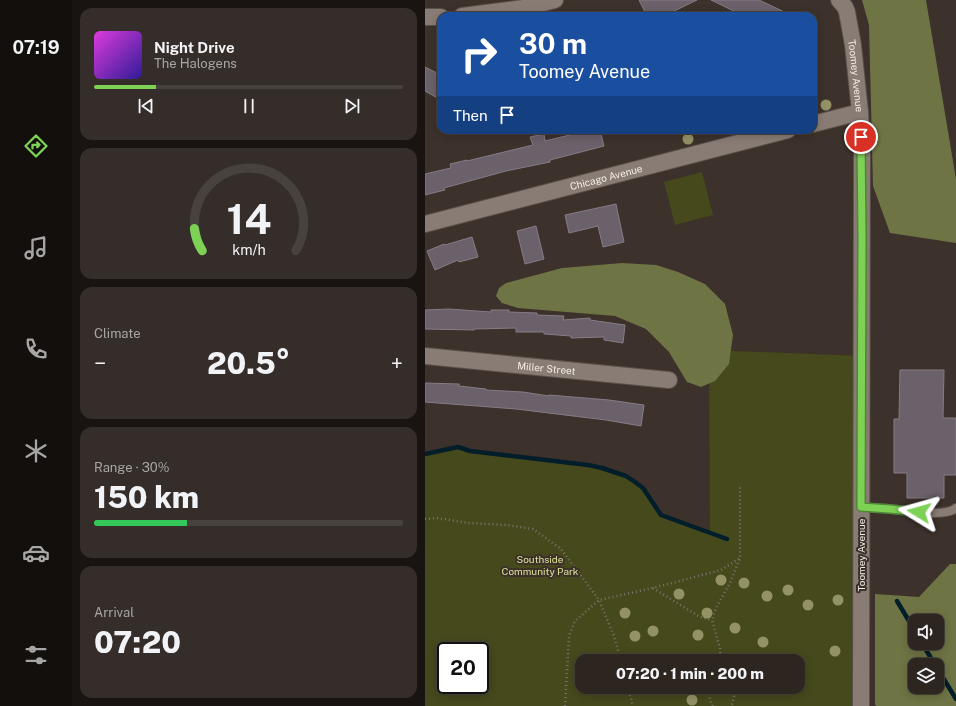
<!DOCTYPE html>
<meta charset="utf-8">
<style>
body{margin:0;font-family:"Public Sans",sans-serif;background:#352d29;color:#f1f3f6;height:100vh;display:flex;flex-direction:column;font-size:15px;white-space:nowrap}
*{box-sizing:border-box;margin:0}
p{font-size:13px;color:#a7a5a5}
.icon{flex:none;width:22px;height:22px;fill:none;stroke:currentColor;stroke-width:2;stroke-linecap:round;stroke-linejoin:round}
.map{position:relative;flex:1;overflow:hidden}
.side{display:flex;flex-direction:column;gap:8px;padding:8px;background:#191412;width:353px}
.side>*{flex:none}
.hud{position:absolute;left:12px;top:12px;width:380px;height:122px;border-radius:12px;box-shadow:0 2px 10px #0003,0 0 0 1px #48423e;background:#1a4fa0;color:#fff;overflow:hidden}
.fabs{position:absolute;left:483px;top:614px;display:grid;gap:8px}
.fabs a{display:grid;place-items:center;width:36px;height:36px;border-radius:8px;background:#2d2520;box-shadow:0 2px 10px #0003,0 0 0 1px #48423e;font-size:20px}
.speed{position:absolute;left:12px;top:642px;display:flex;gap:8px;font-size:20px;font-weight:700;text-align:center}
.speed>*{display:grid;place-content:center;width:52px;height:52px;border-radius:50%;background:#2d2520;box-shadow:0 2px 10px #0003,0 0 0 1px #48423e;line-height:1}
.speed .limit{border:2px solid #111;border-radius:6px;background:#fff;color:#111}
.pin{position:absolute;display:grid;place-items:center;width:34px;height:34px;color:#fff;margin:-17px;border:2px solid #fff;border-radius:50%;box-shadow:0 1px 4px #0007}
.me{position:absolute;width:44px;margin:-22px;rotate:278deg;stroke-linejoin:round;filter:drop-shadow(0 0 3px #0008)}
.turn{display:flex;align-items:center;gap:14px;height:84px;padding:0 16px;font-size:18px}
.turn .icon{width:52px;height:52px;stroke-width:2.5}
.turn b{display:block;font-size:28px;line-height:34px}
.then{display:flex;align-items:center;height:38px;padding:0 16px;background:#0003;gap:8px;font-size:15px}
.big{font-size:30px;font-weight:800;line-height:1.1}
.side .widget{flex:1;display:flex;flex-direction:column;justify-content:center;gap:6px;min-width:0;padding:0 14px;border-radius:12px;background:#352d29}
.side .dial{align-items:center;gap:0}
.dial svg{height:104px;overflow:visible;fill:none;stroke:#48423e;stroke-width:7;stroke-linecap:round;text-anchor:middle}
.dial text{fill:#f1f3f6;stroke:none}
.song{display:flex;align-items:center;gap:12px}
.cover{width:48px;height:48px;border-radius:6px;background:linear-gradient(135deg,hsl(300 70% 55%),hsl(250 70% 35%))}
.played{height:4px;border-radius:2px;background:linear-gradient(90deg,#7dd154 20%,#48423e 20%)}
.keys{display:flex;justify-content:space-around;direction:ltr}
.heat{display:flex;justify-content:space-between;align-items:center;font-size:22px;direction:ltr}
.charge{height:6px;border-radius:3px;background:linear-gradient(90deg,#34c759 30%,#48423e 0)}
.trip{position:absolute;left:150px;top:654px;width:230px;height:40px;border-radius:12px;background:#2d2520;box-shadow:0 2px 10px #0003,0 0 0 1px #48423e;font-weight:800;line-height:40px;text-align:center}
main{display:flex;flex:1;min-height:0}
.tabs{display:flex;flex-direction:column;width:72px;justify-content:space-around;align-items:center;background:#120f0d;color:#a7a5a5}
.tabs .icon{width:28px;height:28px}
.tabs .on{color:#7dd154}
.tabs b{font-size:18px;color:#f1f3f6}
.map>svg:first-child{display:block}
.green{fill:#46491c;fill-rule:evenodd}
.forest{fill:#6f7444;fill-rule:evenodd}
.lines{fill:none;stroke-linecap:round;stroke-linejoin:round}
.stream{stroke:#031e2b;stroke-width:4.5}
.building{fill:#6b616a;stroke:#877c86}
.lane-casing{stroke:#59504a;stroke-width:10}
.street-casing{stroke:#59504a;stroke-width:18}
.path{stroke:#7c736d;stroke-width:2.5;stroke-dasharray:1 3;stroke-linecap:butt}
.lane{stroke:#897c75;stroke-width:8}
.street{stroke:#897c75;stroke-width:16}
.tree{fill:#939265}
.route-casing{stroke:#518837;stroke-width:10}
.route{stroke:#7dd154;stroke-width:7}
.labels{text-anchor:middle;stroke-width:4;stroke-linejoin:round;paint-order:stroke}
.street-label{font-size:10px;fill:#f3ece8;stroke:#3c312b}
.park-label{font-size:10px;fill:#dbe295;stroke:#3c312b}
</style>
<main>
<nav class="tabs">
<b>07:19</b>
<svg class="icon on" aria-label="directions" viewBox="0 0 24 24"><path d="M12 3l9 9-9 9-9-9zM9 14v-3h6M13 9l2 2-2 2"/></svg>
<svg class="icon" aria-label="music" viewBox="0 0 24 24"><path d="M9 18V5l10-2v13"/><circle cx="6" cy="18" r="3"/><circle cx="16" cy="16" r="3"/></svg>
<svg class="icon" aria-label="phone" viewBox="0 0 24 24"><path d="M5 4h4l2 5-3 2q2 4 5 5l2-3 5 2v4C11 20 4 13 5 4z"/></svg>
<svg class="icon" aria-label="climate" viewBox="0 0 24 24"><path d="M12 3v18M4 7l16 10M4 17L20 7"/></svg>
<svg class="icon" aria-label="car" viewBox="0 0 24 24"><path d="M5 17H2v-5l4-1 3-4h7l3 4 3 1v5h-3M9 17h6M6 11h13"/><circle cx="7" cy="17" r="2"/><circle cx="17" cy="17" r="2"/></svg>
<svg class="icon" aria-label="filters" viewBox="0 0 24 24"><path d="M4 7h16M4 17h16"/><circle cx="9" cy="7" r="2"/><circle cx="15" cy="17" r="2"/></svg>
</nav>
<section class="side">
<div class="widget">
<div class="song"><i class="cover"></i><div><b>Night Drive</b><p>The Halogens</p></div></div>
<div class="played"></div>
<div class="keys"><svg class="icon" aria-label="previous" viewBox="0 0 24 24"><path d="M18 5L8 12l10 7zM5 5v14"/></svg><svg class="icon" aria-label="pause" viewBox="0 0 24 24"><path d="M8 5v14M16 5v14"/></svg><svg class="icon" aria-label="next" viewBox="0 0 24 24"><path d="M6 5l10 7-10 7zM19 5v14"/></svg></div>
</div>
<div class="widget dial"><svg viewBox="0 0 100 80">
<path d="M14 69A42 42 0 1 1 86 69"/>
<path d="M14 69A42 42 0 0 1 8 52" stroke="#7dd154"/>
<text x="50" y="56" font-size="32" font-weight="700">14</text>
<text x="50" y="72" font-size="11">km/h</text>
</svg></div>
<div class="widget"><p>Climate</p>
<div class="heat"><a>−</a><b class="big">20.5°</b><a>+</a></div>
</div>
<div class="widget"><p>Range · 30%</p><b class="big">150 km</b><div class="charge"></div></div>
<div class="widget"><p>Arrival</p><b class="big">07:20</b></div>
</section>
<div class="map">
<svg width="531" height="706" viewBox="0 0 531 706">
<rect width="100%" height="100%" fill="#3c312b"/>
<g class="green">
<polygon points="277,172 288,215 250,225 239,182"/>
<path d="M284,350L436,356V706H0V454L33,447L45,451L163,465L177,468L201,476L210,482L218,488L236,515L285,533ZM21,651H55V685H21ZM157,661H373V687H157Z"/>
</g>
<g class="forest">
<polygon points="437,0 501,0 531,179 531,243 465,233 448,186 444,25"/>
<polygon points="197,263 231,265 253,272 280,284 300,304 308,335 304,364 290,381 276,387 262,382 244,352 221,329 190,316 93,308 77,303 71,296 74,288 81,283 137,268"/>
<path d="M525,564H531V706H452L450,705V594L494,597ZM490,621H512V643H490ZM490,665H512V687H490Z"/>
</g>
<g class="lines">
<g class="stream">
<polyline points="0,454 33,447 45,451 163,465 177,468 201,476 210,482 218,488 236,515 302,539"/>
<polyline points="472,601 490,631"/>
<polyline points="497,643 510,665"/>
<polyline points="512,668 531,699"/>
</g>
</g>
<g class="building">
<polygon points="214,0 272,0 239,16 222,16"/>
<polygon points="286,0 334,0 368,16 319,16"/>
<polygon points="0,67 16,75 16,100 0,91"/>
<polygon points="156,130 175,130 179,146 125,160 125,162 81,171 19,188 20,190 0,195 0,174 26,168 25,164 42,160 42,161 108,145 105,137 119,134 120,141 157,132"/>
<polygon points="191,204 199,242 178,247 173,226 144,233 140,215"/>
<polygon points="111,226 119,259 100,264 92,231"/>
<polygon points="47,237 53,257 34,262 33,260 10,270 2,251 19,244 20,245"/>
<polygon points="24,309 66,312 66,310 84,310 84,312 112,313 112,315 139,316 138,320 165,318 165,320 200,325 198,343 179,340 179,337 146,338 146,336 119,334 119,332 91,332 91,328 49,329 49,330 0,329 0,310"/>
<polygon points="475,370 519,370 518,418 531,418 531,475 519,475 519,498 482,498 482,473 469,473 469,419 474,419"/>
<polygon points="0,383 34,384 34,386 61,389 61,390 98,392 124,396 124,395 184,400 219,405 216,426 181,420 91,409 0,402"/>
</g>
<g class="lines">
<g class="lane-casing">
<path id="lane" d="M436,507C445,508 455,508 464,509C479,510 520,518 531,508"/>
</g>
<g class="street-casing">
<g id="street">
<path id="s1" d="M414,0L420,7L422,12L428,45L435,112L437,146L436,706"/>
<polyline points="37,16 99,8 130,0"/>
<polyline points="0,17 16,17"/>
<polyline points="388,124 435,112"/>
<path id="s2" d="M0,224L363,130"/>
<path id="s3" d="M0,356L244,380"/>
</g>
</g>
<g class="path">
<polyline points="0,519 12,518 44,523 82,525 108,529 136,549 174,600 189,636 196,661"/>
<polyline points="228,588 275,617 287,620"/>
<polyline points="296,661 295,648 287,620 291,608 305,583 315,558 315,485"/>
<polyline points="203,687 208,706"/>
<polyline points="302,687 305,688 309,696 307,704 305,706"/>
<polyline points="140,706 144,636 150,621 174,600 228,588 296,570 315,558"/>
<path d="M288,706C283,699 284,693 291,687"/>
</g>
<use href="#lane" class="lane"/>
<use href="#street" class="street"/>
</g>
<g class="tree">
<circle cx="401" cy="105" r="5.5"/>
<circle cx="263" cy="139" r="5.5"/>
<circle cx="296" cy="580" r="5.5"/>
<circle cx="319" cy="583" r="5.5"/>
<circle cx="363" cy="590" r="5.5"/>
<circle cx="254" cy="594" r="5.5"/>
<circle cx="342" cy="596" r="5.5"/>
<circle cx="413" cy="600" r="5.5"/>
<circle cx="383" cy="605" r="5.5"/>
<circle cx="200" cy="613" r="5.5"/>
<circle cx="282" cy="613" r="5.5"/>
<circle cx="310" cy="628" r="5.5"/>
<circle cx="228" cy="631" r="5.5"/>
<circle cx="273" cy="635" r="5.5"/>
<circle cx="210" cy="636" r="5.5"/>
<circle cx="338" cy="642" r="5.5"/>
<circle cx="410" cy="651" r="5.5"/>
<circle cx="267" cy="700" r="5.5"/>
</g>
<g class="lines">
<g class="route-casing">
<polyline id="route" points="436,137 437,238 436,507 465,509 494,512"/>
</g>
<use href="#route" class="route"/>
</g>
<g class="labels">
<g class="street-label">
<text dy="4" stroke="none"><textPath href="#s1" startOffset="79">Toomey Avenue</textPath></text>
<text dy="4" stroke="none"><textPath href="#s2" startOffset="187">Chicago Avenue</textPath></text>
<text dy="4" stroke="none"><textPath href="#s3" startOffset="122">Miller Street</textPath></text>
<text transform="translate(436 555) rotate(-90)" y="4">Toomey Avenue</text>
</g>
<g class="park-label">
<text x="115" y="563">Southside<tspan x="115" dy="12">Community Park</tspan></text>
</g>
</g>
</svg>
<div class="fabs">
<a><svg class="icon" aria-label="sound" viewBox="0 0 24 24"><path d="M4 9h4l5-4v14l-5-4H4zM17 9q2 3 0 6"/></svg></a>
<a><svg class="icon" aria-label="layers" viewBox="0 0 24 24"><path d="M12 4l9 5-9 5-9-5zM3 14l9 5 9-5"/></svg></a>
</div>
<div class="speed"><div class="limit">20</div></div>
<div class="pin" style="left:436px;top:137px;background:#d93025"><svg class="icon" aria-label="arrive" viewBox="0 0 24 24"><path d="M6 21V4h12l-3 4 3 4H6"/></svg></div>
<svg class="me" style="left:494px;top:512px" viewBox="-20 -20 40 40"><path d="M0-17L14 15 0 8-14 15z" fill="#7dd154" stroke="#fff" stroke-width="4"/></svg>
<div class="trip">07:20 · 1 min · 200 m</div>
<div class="hud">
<div class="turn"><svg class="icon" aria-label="right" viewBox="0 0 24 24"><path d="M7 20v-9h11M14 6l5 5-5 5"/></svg><div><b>30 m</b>Toomey Avenue</div></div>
<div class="then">Then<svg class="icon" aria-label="arrive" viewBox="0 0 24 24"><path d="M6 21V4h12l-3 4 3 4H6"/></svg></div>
</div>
</div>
</main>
